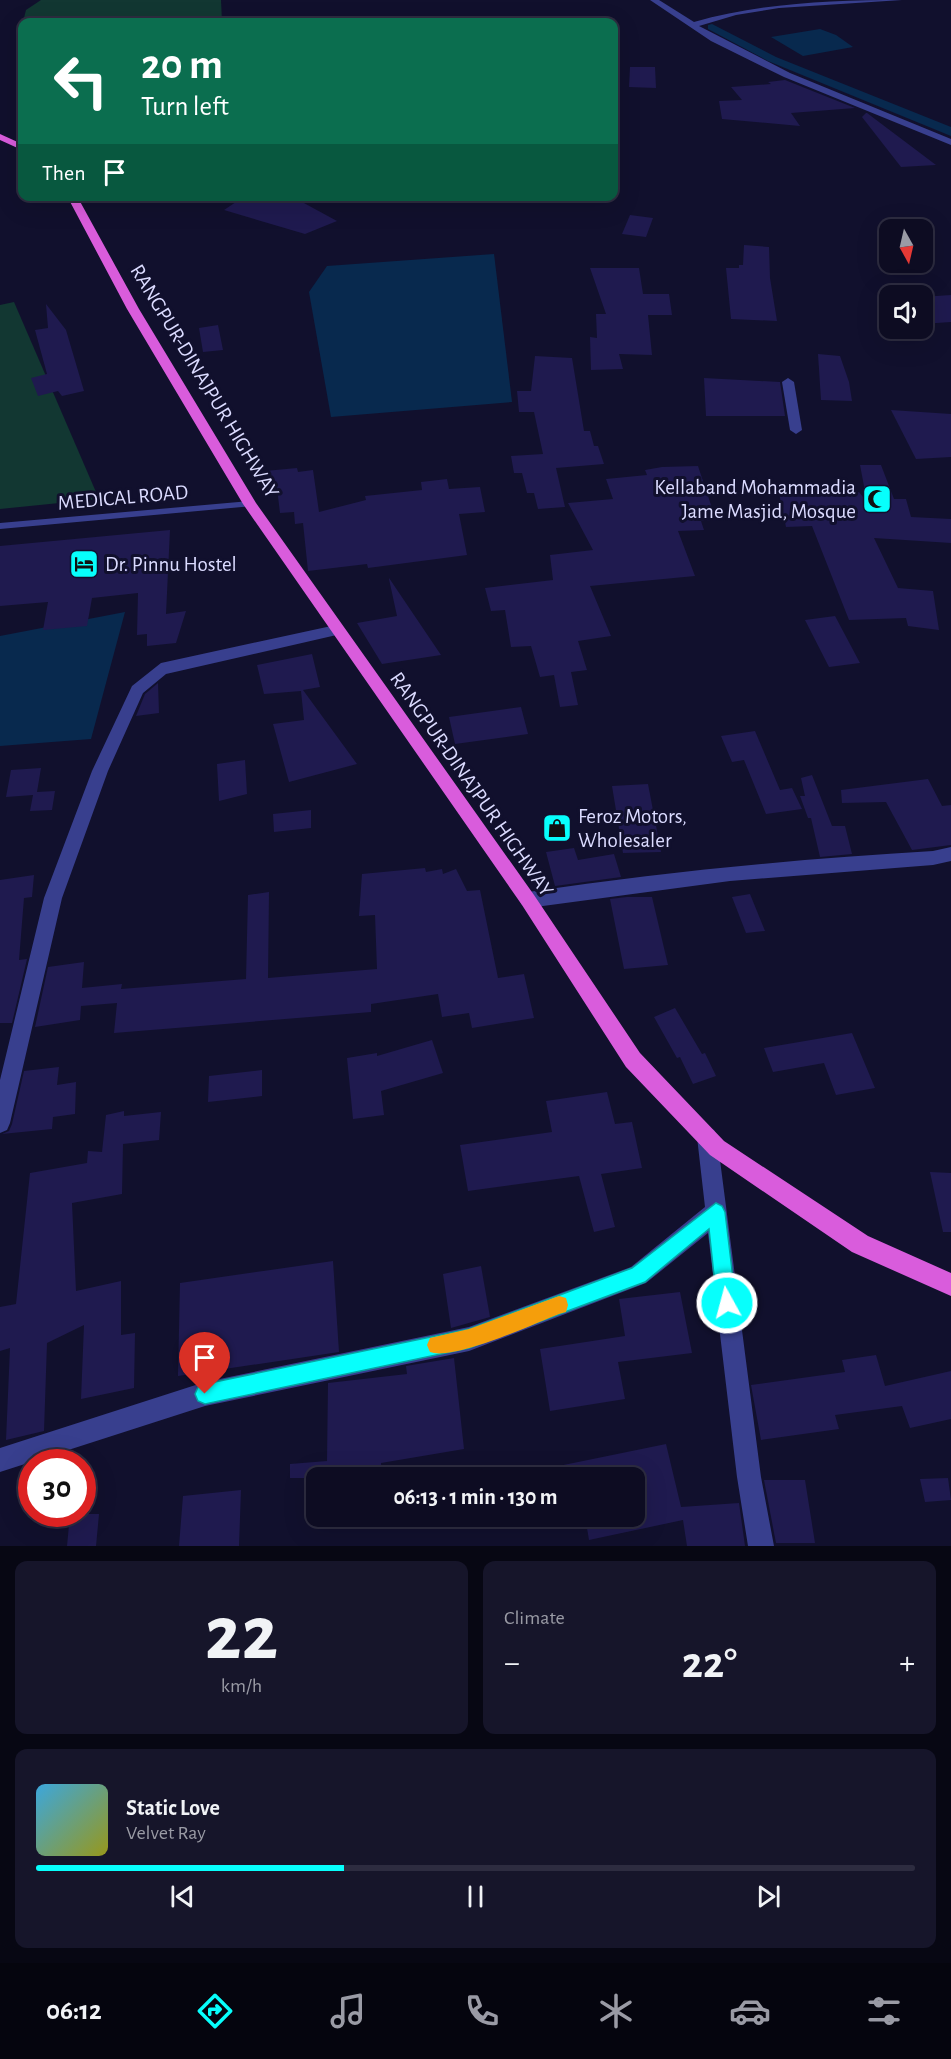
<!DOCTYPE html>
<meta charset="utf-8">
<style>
body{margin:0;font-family:"Alegreya Sans",sans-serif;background:#16152a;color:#f1f3f6;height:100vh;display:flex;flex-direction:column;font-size:22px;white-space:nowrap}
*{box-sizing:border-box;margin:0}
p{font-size:20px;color:#9a9ba5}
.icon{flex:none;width:33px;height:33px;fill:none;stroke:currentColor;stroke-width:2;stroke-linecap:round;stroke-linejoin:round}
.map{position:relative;height:1546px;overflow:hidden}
.panel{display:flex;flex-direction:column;gap:15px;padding:15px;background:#070713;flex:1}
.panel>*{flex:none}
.top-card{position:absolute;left:18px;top:18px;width:600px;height:183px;border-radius:12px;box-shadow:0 6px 24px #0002,0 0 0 2px #2d2c40;background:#0b6e4f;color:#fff;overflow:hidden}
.needle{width:39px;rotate:172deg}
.tools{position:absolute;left:879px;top:219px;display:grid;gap:12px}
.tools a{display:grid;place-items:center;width:54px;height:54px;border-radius:12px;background:#0d0c22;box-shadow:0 6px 24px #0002,0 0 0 2px #2d2c40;font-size:30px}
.speed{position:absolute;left:18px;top:1449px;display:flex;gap:12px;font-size:30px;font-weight:700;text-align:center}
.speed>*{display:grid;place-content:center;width:78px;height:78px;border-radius:50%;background:#0d0c22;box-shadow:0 6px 24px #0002,0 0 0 2px #2d2c40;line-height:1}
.speed .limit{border:9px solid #d22;background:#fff;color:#111}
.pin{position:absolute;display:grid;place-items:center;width:51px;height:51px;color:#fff;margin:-62px -26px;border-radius:50% 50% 50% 0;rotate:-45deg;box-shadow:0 0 6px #0007}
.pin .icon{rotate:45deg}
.me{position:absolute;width:66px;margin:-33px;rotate:353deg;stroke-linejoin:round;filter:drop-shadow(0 0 4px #0008)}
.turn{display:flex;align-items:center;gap:21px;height:126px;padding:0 24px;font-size:27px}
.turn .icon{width:78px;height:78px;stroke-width:2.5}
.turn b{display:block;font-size:42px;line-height:51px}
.then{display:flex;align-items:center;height:57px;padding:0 24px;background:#0003;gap:12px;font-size:22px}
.big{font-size:45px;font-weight:600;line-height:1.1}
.panel .tile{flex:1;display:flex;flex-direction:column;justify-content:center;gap:9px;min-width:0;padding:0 21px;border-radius:12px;background:#16152a}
.panel .dial{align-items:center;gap:0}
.dial b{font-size:78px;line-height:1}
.song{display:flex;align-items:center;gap:18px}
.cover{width:72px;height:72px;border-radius:9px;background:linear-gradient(135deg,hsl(200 70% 55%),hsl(60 70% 35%))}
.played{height:6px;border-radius:3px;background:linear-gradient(90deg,#07fffc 35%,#2d2c40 35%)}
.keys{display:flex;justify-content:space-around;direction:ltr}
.heat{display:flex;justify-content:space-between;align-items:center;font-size:33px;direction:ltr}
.panel .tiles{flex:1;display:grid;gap:15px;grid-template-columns:1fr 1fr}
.tile:last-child{grid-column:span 2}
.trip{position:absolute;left:306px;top:1467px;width:339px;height:60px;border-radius:12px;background:#0d0c22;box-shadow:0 6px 24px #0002,0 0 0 2px #2d2c40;font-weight:600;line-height:60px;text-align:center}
.menu{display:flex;height:96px;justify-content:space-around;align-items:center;background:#05050e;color:#9a9ba5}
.menu .icon{width:42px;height:42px}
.menu .current{color:#07fffc}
.menu b{font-size:27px;color:#f1f3f6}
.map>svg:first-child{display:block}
.green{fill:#123732}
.water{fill:#08294e}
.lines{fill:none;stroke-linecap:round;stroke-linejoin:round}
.canal{fill:#08294e;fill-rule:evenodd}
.building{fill:#1f1a4f}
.service{fill:#383f8e;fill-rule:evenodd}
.minor{fill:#383f8e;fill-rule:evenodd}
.trunk{fill:#d95cdc;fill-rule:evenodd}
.route{fill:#07fffc;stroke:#05a6a4;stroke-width:1.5}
.slow{fill:#f59e0b}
.labels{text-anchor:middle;stroke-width:6;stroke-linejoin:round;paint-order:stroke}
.street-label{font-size:21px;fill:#dbdbff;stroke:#11102d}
.poi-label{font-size:21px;fill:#dbdbff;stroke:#11102d;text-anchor:start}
</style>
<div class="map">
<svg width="951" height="1546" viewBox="0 0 951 1546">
<rect width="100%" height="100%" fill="#11102d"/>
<g class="green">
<polygon points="41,0 221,0 222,22 23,22 26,10"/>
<polygon points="14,302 99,499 0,509 0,305"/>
</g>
<g class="water">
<polygon points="820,29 836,35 853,47 803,56 771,37"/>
<polygon points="494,254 512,402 331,417 309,292 327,266"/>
<polygon points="125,612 91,739 0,746 0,636"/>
</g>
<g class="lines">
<polygon class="canal" points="712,24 776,57 951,127 951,136 768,61 708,29 708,25"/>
</g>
<g class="building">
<polygon points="630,67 655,67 656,88 629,87"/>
<polygon points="785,80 855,108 791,113 800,126 722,119 719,101 742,100 731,87 771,84 768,82"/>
<polygon points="866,113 867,113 936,165 901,167 862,117"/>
<polygon points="245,196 291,196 337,221 305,234 224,210"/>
<polygon points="630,215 653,218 646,237 622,234"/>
<polygon points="744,245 769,247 770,278 777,321 731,319 726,268 739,268 739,265 743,265"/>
<polygon points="590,268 639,268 643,294 669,294 672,315 648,315 652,355 619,354 623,369 591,370 590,337 597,338 596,314 606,314"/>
<polygon points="951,295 951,322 922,324 922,297"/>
<polygon points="46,304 66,330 84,391 62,396 58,391 38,396 31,378 47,374 35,330 48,328"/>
<polygon points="218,325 223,350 203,352 199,328"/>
<polygon points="818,354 840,356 849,382 852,401 821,400"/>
<polygon points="535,356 572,358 584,431 590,431 594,446 598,446 604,464 556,468 565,507 538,509 534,493 527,493 522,473 514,473 511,456 543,454 534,412 519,412 517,391 531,391"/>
<polygon points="704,378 780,382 785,416 706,416"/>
<polygon points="891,410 951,414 951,457 916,459"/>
<polygon points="860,465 881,465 894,499 906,499 911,517 951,519 951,543 874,538 898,588 933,591 939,630 908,626 906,618 849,620 812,526 786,527 779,493 859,492 867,502"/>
<polygon points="698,466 716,520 701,521 704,530 678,531 695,576 590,586 611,636 578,641 587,670 571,672 578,705 560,707 554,675 540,677 531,646 511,647 505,610 491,611 485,588 553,580 550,555 593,550 568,503 613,499 606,479 647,475 645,470 662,467"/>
<polygon points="297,468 298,472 313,470 319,512 366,500 365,496 422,490 421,482 447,479 449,489 480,487 485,512 459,514 467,555 368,568 367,564 308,571 303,523 295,524 294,512 280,513 277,488 267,489 265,471"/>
<polygon points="170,530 166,614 186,611 176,643 147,646 147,634 137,635 138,593 92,598 87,626 43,630 48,602 0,606 0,546"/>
<polygon points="389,579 389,578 441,655 382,664 357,623 397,616"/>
<polygon points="835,616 860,663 829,667 805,620"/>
<polygon points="312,654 320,687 303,690 357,764 289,782 273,724 304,720 301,691 264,694 257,665"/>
<polygon points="158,683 159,713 136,716 145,694"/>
<polygon points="521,707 528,734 455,744 449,717"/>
<polygon points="755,731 780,790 792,788 802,809 766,814 744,760 732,762 721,736"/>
<polygon points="245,760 247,794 219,801 217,764"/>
<polygon points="41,768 37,792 55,791 52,810 30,811 33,795 6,797 11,770"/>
<polygon points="812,775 832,826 845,826 852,854 820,857 811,818 808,818 800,796 805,796 801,778"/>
<polygon points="928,779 942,806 951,805 951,845 912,850 886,802 842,803 841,790"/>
<polygon points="648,784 661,852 623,853 612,786"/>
<polygon points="311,810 311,828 274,832 273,814"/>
<polygon points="574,848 578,860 614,854 621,877 555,886 546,852"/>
<polygon points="425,868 426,872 442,869 443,874 456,869 467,891 480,890 498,978 524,974 534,1018 472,1028 469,1013 442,1017 438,994 371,1004 371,1012 114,1033 117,1003 81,1006 80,1020 35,1027 48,967 84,962 82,988 122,984 121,989 246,979 248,895 269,892 268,978 377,969 375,915 359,916 362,874"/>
<polygon points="34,875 32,897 24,898 19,960 27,959 12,1023 0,1023 0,880"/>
<polygon points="750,894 765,931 746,933 732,897"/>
<polygon points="627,897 652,897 668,965 624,969 610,899"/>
<polygon points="675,1008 702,1054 705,1053 716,1076 693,1084 680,1057 677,1058 654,1017"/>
<polygon points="852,1033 875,1088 836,1095 824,1063 773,1072 764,1048"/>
<polygon points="432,1040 443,1073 381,1091 384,1115 353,1119 347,1058 377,1053 377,1056"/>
<polygon points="59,1067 57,1085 76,1082 75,1114 53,1117 52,1129 2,1134 9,1131 12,1124 24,1071"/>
<polygon points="262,1070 262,1096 208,1102 209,1076"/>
<polygon points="607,1092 615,1124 632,1122 642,1168 601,1174 615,1227 594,1232 579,1176 468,1191 460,1145 552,1132 546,1101"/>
<polygon points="124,1111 124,1116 161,1112 159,1140 123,1144 122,1194 72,1203 76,1291 121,1281 121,1335 135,1333 134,1388 81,1399 84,1325 47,1343 44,1431 6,1440 10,1348 0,1351 0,1307 16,1304 30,1173 87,1163 88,1151 102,1152 106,1115"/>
<polygon points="930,1172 951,1173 951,1232 943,1232"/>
<polygon points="333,1261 339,1352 178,1376 180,1283"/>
<polygon points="481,1266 490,1317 451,1328 443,1274"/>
<polygon points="680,1292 692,1353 618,1362 625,1399 550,1411 540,1349 625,1336 619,1299"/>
<polygon points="876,1355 885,1386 951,1371 951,1419 910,1428 902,1406 835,1415 839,1429 761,1440 751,1385 845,1372 842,1360"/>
<polygon points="454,1358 464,1449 381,1463 382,1478 290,1478 290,1464 327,1461 328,1383 407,1374 406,1366"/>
<polygon points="666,1444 682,1511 681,1507 739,1503 745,1546 687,1546 683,1520 589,1540 585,1516 634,1516 634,1478 545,1478 544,1469"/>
<polygon points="948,1478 951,1500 925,1502 920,1479"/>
<polygon points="764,1480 805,1480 815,1543 776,1543"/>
<polygon points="241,1490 239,1546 179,1546 183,1496"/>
<polygon points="70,1514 99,1514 96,1546 67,1546"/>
</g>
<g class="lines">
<polygon class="service" points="250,501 255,504 253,506 0,529 0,523"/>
<g class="minor">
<path d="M650,0H659L694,22C762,3 830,0 902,0L779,8L736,15L699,26L790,73L951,139V145L784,77L711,41Z"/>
<polygon points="788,378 794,382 802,430 796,434 790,430 782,382"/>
<polygon points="336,625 341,626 343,630 341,634 166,674 143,693 108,771 62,898 10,1123 7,1130 0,1133 0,1080 44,898 92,771 132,686 161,663"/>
<path d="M951,847V861L933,865L730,881L528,908L522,905L519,900L522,895L528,892C662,872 797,859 933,851Z"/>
<polygon points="707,1127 714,1130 717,1137 761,1477 774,1546 748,1546 737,1477 708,1233 646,1283 469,1351 205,1406 0,1472 0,1448 205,1382 469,1327 631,1267 705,1207 697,1137 700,1130"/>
</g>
<g class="trunk">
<polygon points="0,134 22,144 22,150 0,140"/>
<polygon points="67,196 77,196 139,309 256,503 534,895 640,1053 724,1141 868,1236 951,1273 951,1296 852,1252 710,1155 626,1067 522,905 243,504 127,309"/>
</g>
</g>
<polygon class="route" points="716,1203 722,1206 725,1212 736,1303 734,1310 727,1313 720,1310 717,1303 709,1229 645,1282 469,1348 205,1404 198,1401 195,1394 198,1387 205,1384 469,1329 632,1268"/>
<path class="slow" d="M559,1296L566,1298L568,1305L566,1312L559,1314C534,1324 452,1361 430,1352L427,1345L430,1338L469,1329Z"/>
<defs>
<g id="mosque-square" transform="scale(1.5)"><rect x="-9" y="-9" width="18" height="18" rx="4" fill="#07fffc" stroke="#11102d"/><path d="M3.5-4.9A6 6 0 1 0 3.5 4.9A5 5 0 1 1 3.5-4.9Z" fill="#111"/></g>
<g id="hotel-square" transform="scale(1.5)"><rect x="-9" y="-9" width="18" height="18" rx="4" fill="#07fffc" stroke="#11102d"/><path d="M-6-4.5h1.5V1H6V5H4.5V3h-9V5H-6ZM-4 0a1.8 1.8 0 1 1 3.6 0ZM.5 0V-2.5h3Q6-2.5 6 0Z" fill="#111"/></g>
<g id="shop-square" transform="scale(1.5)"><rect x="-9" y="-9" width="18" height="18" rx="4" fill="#07fffc" stroke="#11102d"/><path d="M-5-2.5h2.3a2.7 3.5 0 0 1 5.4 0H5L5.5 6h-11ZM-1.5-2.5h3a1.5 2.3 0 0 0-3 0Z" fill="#111"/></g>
</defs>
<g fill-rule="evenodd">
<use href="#mosque-square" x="877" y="499"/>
<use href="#hotel-square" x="84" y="564"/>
<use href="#shop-square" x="557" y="828"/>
</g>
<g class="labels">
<g class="street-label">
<text transform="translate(205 381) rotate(59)" y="7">RANGPUR-DINAJPUR HIGHWAY</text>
<text transform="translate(123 497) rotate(-5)" y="7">MEDICAL ROAD</text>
<text transform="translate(472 784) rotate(55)" y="7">RANGPUR-DINAJPUR HIGHWAY</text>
</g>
<g class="poi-label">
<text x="856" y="494" text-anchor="end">Kellaband Mohammadia<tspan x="856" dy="24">Jame Masjid, Mosque</tspan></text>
<text x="105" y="571">Dr. Pinnu Hostel</text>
<text x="578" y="823">Feroz Motors,<tspan x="578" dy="24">Wholesaler</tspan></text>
</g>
</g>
</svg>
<div class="tools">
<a><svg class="needle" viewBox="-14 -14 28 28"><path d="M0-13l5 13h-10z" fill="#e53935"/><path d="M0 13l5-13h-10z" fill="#9a9ba5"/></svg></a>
<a><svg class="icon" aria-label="sound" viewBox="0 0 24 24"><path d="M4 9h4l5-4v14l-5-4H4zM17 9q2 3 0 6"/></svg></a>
</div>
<div class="speed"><div class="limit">30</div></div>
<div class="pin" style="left:205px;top:1394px;background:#d93025"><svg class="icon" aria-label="arrive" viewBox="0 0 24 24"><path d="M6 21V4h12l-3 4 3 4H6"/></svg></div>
<svg class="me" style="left:727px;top:1303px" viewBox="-20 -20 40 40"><circle r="17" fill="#07fffc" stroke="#fff" stroke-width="3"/><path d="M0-11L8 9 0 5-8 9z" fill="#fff"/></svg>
<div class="trip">06:13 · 1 min · 130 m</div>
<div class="top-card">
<div class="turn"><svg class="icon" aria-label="left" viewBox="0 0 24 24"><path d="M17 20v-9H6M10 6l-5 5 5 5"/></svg><div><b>20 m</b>Turn left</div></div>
<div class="then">Then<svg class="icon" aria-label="arrive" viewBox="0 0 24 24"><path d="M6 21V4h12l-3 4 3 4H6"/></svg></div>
</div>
</div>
<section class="panel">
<div class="tiles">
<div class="tile dial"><b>22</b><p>km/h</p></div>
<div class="tile"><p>Climate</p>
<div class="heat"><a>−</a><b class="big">22°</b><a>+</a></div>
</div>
<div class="tile">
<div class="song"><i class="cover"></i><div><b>Static Love</b><p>Velvet Ray</p></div></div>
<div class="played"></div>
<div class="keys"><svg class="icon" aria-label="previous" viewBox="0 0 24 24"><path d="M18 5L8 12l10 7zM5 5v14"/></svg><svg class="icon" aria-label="pause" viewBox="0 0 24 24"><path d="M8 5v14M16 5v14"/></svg><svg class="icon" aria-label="next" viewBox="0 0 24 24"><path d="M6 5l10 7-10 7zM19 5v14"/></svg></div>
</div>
</div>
</section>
<nav class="menu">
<b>06:12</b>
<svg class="icon current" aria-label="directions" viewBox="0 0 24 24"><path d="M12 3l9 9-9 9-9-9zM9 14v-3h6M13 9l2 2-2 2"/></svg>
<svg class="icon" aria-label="music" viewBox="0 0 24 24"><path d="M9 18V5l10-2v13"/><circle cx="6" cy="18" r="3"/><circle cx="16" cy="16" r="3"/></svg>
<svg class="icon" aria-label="phone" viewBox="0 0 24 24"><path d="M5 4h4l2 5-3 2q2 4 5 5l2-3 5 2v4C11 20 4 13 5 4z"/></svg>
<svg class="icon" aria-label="climate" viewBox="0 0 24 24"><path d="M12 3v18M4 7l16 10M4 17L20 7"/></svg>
<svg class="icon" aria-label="car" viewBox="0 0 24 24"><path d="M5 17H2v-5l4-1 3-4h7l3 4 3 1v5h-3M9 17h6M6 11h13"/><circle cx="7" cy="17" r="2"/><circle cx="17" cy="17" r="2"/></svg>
<svg class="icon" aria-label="filters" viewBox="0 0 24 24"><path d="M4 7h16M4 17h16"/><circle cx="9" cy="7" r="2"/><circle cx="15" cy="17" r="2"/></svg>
</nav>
